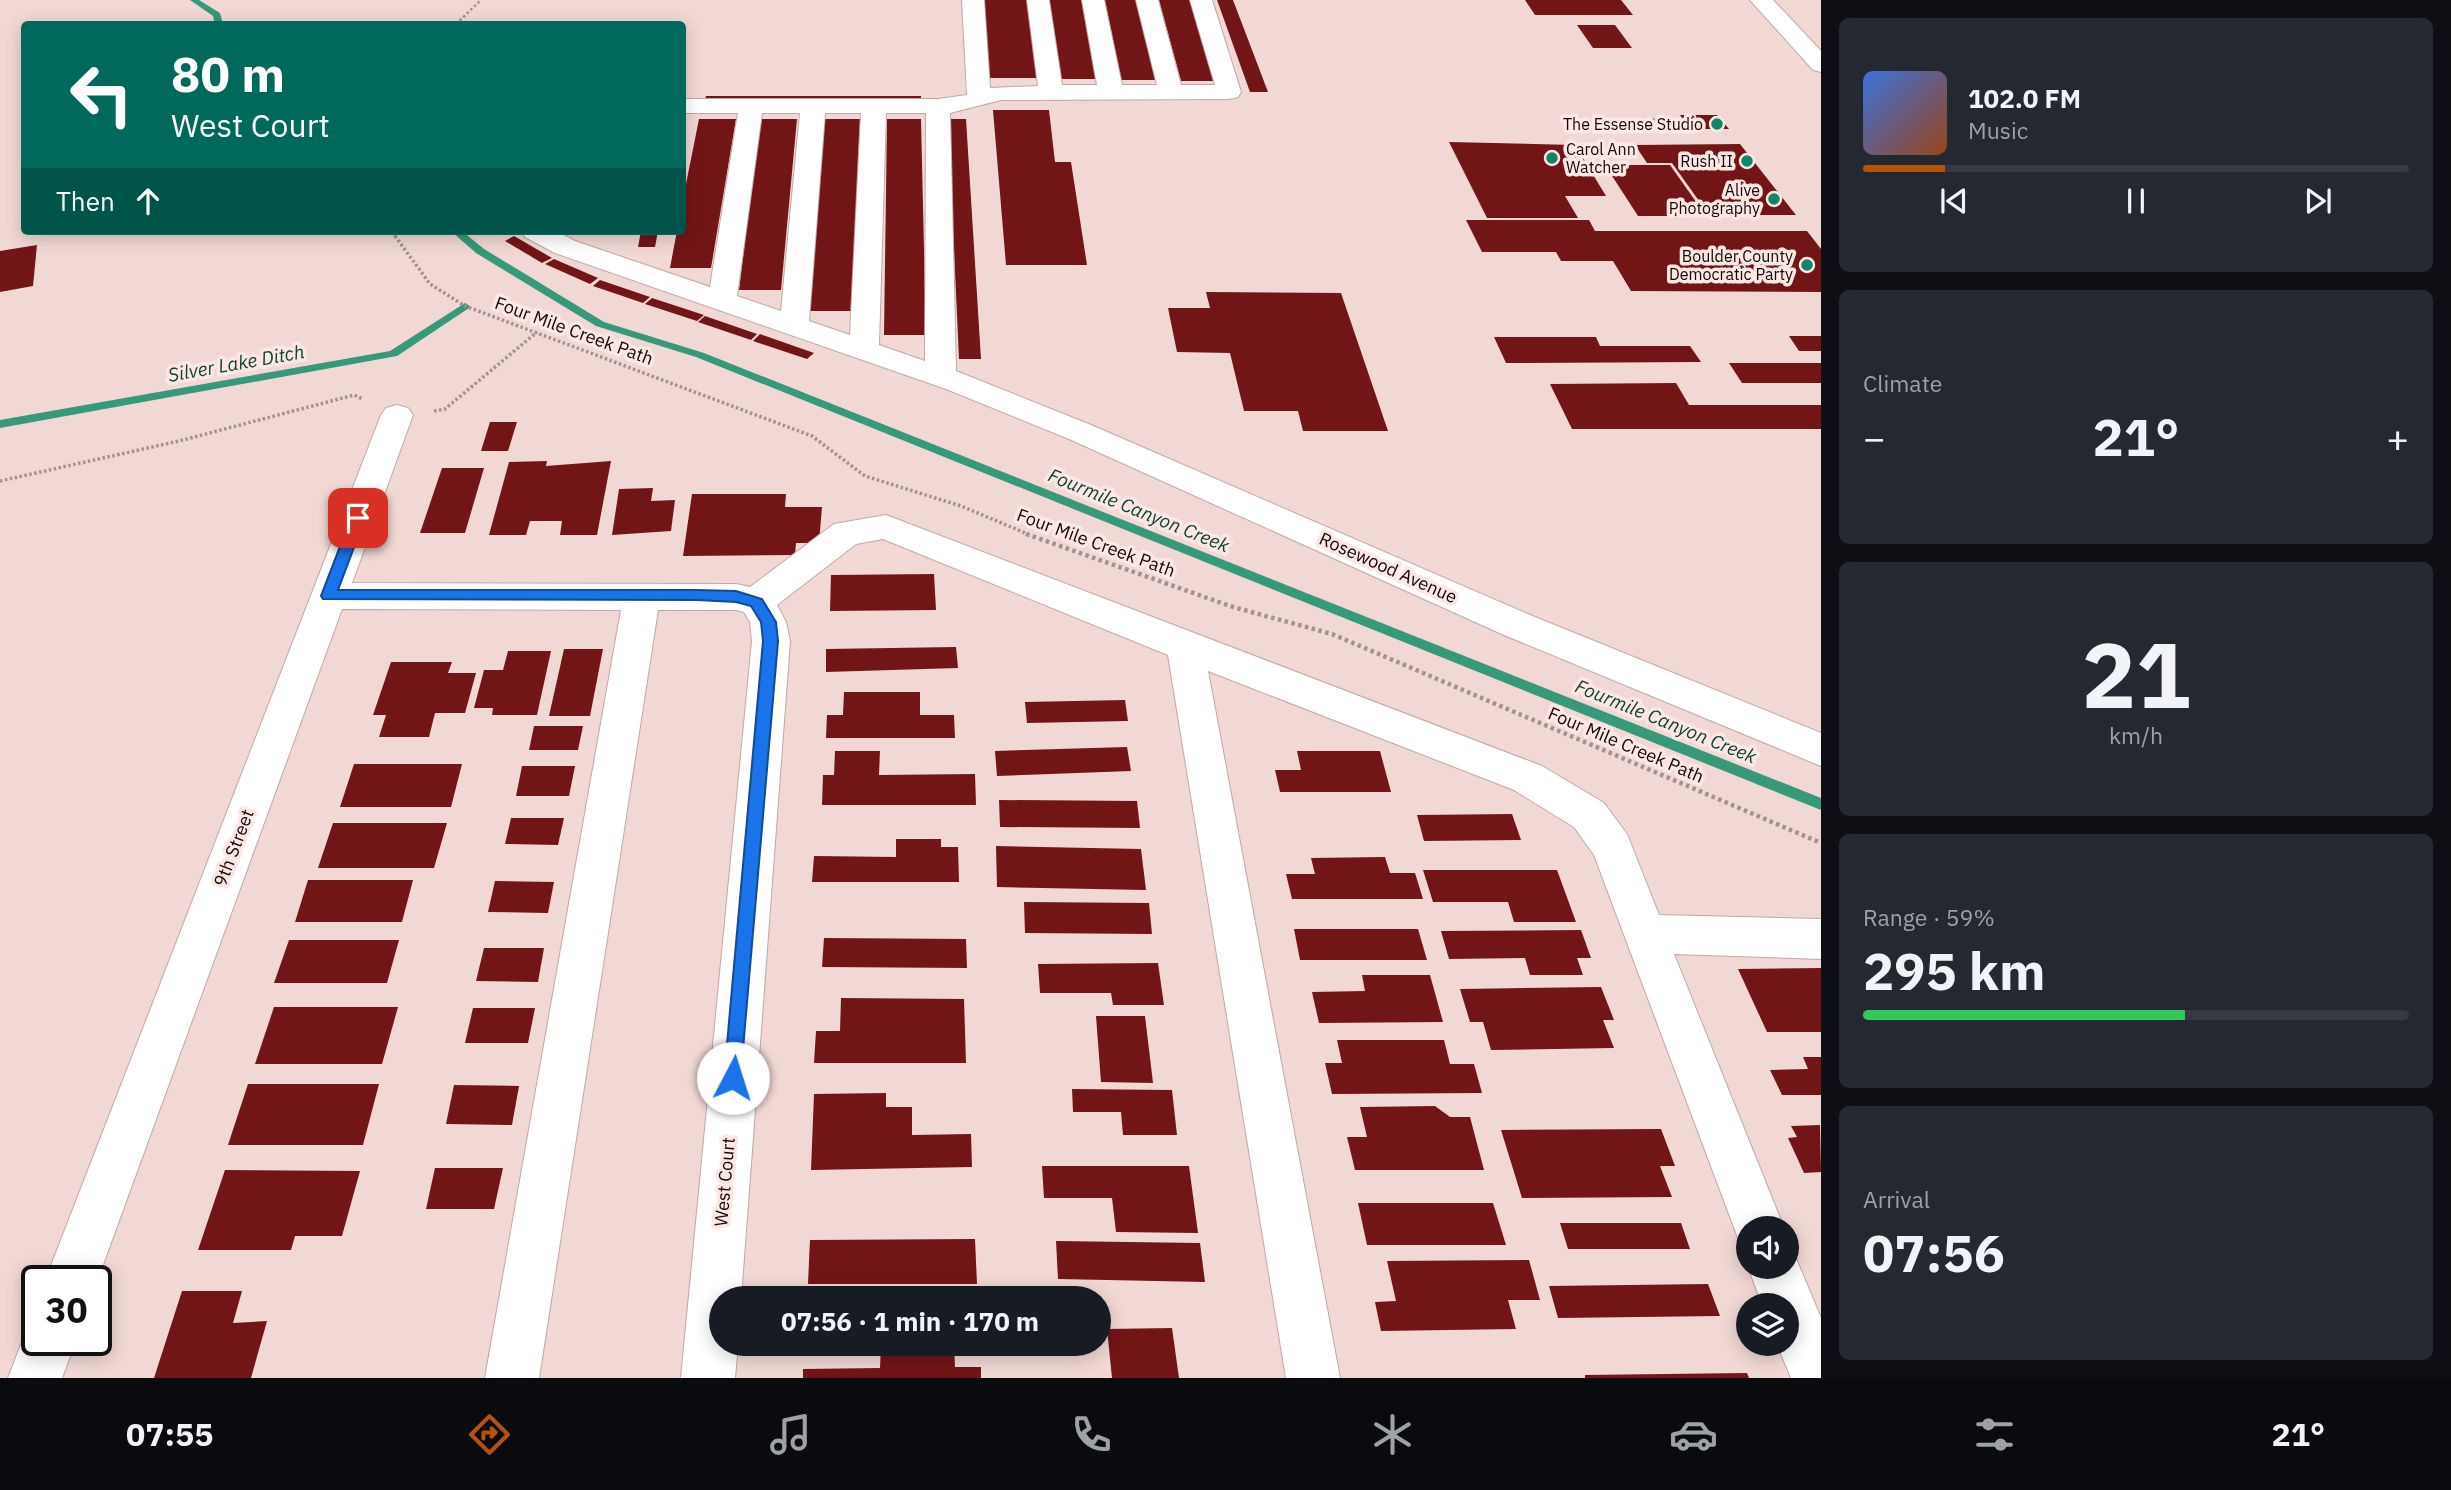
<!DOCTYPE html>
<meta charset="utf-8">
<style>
body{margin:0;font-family:"IBM Plex Sans",sans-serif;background:#242831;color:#f1f3f6;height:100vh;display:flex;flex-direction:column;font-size:26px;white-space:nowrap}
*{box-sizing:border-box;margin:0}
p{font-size:23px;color:#9ea1a6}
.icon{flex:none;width:38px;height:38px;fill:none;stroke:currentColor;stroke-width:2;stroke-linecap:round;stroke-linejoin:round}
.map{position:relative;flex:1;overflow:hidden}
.drawer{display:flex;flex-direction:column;gap:18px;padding:18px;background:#0d0f14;width:630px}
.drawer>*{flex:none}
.banner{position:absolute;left:21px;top:21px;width:665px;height:214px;border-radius:7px;box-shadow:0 4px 18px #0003;background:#00695c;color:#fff;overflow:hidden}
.controls{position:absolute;left:1736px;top:1216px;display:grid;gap:14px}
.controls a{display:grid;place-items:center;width:63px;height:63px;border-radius:50%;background:#171b24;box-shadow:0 4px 18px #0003;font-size:35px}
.speed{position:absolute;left:21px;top:1265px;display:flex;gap:14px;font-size:35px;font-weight:700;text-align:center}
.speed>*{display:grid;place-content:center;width:91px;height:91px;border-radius:50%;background:#171b24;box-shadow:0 4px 18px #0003;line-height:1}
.speed .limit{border:4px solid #111;border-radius:10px;background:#fff;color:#111}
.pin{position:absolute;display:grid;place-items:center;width:60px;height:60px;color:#fff;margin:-30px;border-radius:14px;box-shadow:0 4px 10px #0006}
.me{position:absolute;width:77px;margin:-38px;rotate:5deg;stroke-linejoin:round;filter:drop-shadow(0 0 5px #0008)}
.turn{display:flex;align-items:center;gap:24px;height:147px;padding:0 35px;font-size:32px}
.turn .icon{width:91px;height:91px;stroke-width:2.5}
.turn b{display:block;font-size:49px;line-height:60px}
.then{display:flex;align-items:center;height:66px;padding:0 35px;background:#0003;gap:14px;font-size:26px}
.big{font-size:52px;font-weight:700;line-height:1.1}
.drawer .tile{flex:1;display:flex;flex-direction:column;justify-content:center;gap:10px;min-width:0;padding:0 24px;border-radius:10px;background:#242831}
.drawer .dial{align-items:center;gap:0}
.dial b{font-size:91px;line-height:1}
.song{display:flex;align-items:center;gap:21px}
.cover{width:84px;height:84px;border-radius:10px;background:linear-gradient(135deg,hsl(220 70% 55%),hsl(20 70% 35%))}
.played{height:7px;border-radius:4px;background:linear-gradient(90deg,#b45309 15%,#363941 15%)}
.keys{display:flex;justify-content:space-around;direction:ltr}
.heat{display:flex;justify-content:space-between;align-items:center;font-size:38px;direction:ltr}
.charge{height:10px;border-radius:5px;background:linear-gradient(90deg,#34c759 59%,#363941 0)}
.trip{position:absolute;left:709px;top:1286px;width:402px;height:70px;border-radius:35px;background:#171b24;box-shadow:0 4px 18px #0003;font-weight:700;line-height:70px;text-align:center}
.tabs{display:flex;height:112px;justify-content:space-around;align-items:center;background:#090b0e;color:#9ea1a6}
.tabs .icon{width:49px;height:49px}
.tabs .current{color:#b45309}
.tabs b{font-size:32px;color:#f1f3f6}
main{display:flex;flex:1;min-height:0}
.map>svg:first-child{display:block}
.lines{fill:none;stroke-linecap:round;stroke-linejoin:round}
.stream{fill:#38987a;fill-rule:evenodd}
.building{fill:#721517}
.minor-casing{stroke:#c1a8a5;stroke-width:2}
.major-casing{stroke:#c1a8a5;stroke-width:2}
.path-far2{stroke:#a4908e;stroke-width:2.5;stroke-dasharray:2.5 2.5;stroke-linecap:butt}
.path-far1{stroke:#a4908e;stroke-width:3.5;stroke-dasharray:2.5 2.5;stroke-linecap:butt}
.path{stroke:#a4908e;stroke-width:4.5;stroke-dasharray:3.5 3.5;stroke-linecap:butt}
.minor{fill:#fff;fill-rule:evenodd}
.major{fill:#fff;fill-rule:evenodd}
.route{fill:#1a73e8;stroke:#114b97;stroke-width:2}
.poi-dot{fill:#0e8667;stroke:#fce7e4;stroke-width:2.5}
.labels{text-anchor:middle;stroke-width:7;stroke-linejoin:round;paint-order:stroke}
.far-poi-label{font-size:16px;fill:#120909;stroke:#fce7e4;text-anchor:end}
.street-label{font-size:18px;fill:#120909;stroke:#fce7e4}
.water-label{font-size:19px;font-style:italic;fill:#0d4434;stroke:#fce7e4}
</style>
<main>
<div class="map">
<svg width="1821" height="1378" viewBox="0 0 1821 1378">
<rect width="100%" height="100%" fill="#f2d8d5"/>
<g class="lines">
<g class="stream">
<polygon points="190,0 199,0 220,13 223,24 215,24 213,16"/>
<polygon points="451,231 462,231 484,249 604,322 704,353 1821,798 1821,810 696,357 596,326 476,253"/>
<polygon points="465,303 470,306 469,308 397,356 0,428 0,420 390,351"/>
</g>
</g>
<g class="building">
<polygon points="982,0 1027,0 1037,78 988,78"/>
<polygon points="1049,0 1082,0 1097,79 1061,79"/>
<polygon points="1105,0 1136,0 1156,80 1121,80"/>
<polygon points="1159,0 1191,0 1216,81 1181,81"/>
<polygon points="1217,0 1233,0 1268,92 1250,92"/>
<polygon points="1525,0 1621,0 1633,15 1535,15"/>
<polygon points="1577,25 1615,25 1632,48 1593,48"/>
<polygon points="706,96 921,96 921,101 705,100"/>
<polygon points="993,110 1049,110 1055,162 1071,162 1087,265 1006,265"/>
<polygon points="1680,115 1717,115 1729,129 1648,129 1640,119 1682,118"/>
<polygon points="699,119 736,119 711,268 670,268 677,231 682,231 682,204"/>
<polygon points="760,119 797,119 781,290 739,290"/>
<polygon points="824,119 860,119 852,311 810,311"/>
<polygon points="887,119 921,119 926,335 884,335"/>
<polygon points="948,119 966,119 981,359 959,359"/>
<polygon points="1449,142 1575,145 1606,196 1565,196 1578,218 1487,218"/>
<polygon points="1740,144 1796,215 1709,215 1672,163 1647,163 1635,145"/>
<polygon points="1605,165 1670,165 1706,216 1638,216"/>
<polygon points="1466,220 1589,220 1595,231 1807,231 1821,249 1821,292 1631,291 1613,261 1561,261 1556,252 1482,252"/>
<polygon points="641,231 658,231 655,247 638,247"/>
<polygon points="514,236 552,258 542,263 505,241"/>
<polygon points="37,245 33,286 0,292 0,251"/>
<polygon points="554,259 598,278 590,284 545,264"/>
<polygon points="600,280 650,297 643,303 593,286"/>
<polygon points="1206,292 1341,293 1388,431 1303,431 1298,411 1244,411 1230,353 1177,352 1168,308 1210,308"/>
<polygon points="652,298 704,315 697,321 645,304"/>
<polygon points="705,316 757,334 751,340 698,322"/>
<polygon points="760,334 814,353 807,359 753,341"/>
<polygon points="1789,336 1821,336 1821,351 1799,351"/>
<polygon points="1494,337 1596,337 1600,346 1690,346 1701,362 1506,363"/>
<polygon points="1729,363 1821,363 1821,383 1742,383"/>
<polygon points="1676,383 1689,405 1821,405 1821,429 1572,429 1550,384"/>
<polygon points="490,422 517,422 508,451 481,451"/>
<polygon points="547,461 546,466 611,461 597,535 560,535 562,521 530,521 526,535 489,535 509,462"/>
<polygon points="442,468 484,468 465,533 420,533"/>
<polygon points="653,488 651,501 675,500 671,531 612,535 619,489"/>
<polygon points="692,494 786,494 785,507 822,507 819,543 796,543 795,555 683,556"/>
<polygon points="934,574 936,610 830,611 831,575"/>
<polygon points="956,647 958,668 826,672 826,649"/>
<polygon points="564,649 603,649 590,716 549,716"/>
<polygon points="508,651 551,651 537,715 492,715 493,708 474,708 484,670 503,670"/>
<polygon points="391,662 452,662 448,673 476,673 465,713 435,713 429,737 379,737 386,715 373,715"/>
<polygon points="844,692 920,692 920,715 954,715 955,738 826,738 827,715 843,715"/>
<polygon points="1125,700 1128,721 1027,723 1025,702"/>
<polygon points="534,726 583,726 578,750 529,750"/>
<polygon points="1127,747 1131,771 997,776 995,751"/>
<polygon points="835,751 880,751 879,775 975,774 976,805 822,805 823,775 834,775"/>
<polygon points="1297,751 1380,751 1391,792 1280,792 1275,770 1301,770"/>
<polygon points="354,764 462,764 451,807 340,807"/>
<polygon points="522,766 575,766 569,796 516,796"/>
<polygon points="999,800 1137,801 1140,828 1000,827"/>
<polygon points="1512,814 1521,840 1424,841 1417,815"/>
<polygon points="511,818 564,818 558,845 505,844"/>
<polygon points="333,823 447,823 434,868 318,868"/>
<polygon points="896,839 941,839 941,847 958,847 959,882 812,882 814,856 896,857"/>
<polygon points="996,846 1141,849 1146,890 997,887"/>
<polygon points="1385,857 1390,873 1415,873 1423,899 1292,899 1286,874 1315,874 1311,858"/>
<polygon points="1423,870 1557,870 1576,922 1514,922 1508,902 1433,902"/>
<polygon points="308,880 413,880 402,922 295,922"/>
<polygon points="495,881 554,882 548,913 488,912"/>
<polygon points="1024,902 1149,903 1152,934 1025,933"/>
<polygon points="1294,929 1418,929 1427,960 1300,960"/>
<polygon points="1581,930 1591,958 1577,958 1583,975 1530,975 1525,958 1449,959 1441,931"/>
<polygon points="824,938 966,939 967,968 822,967"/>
<polygon points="289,940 399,940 387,983 274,983"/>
<polygon points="484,948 544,948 538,982 476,981"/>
<polygon points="1158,963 1164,1005 1113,1005 1111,993 1040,993 1038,964"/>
<polygon points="1821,968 1821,1032 1767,1032 1738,969"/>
<polygon points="1362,975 1430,975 1443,1022 1319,1023 1312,992 1365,991"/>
<polygon points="1601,987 1614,1020 1603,1020 1614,1048 1491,1050 1483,1022 1470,1022 1460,989"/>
<polygon points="841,998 964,999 966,1063 814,1063 816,1031 840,1031"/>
<polygon points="274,1007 398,1007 382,1064 255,1064"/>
<polygon points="473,1008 535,1008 528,1043 465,1043"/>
<polygon points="1096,1016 1145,1016 1153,1083 1101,1082"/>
<polygon points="1337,1040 1444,1040 1450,1064 1474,1064 1482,1093 1332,1094 1325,1063 1342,1063"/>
<polygon points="1803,1057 1821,1057 1821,1095 1782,1095 1770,1070 1808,1069"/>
<polygon points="248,1084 379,1084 363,1145 228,1145"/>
<polygon points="454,1085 519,1086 512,1125 446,1124"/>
<polygon points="1072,1089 1172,1090 1177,1135 1123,1135 1121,1112 1073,1112"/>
<polygon points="886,1093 886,1107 912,1107 912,1135 971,1134 972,1167 811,1170 814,1094"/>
<polygon points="1435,1106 1450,1117 1470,1117 1484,1170 1355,1170 1347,1137 1367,1137 1360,1107"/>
<polygon points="1820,1125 1821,1172 1804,1173 1788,1138 1797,1137 1791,1126"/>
<polygon points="1661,1129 1675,1166 1660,1166 1672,1197 1522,1198 1501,1130"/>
<polygon points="1042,1166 1189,1166 1198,1233 1116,1232 1112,1198 1044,1198"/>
<polygon points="435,1168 503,1168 494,1209 426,1209"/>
<polygon points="225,1170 360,1171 342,1236 295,1236 291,1250 198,1250"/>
<polygon points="1358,1203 1493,1203 1506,1245 1367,1245"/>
<polygon points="1560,1223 1681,1223 1690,1249 1568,1249"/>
<polygon points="975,1239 977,1284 808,1284 810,1240"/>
<polygon points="1056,1241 1200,1243 1205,1282 1058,1279"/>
<polygon points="1529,1260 1540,1300 1508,1300 1516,1329 1381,1331 1375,1302 1396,1301 1387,1261"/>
<polygon points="1708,1284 1720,1316 1558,1318 1549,1286"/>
<polygon points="182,1291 242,1291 233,1323 267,1321 251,1378 154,1378"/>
<polygon points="1172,1328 1179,1378 1112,1378 1107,1329"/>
<polygon points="881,1344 954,1344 955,1367 981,1367 981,1378 803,1378 803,1369 880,1368"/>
<polygon points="1747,1373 1749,1378 1585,1378 1585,1375"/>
</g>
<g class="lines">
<g class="minor-casing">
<g id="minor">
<path d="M962,0H984L990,88L1038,86L1027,0H1049L1062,85H1097L1082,0H1104L1122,85H1157L1136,0H1158L1181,85H1215L1190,0H1212L1241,92L1238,97L1229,99L1001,100L950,113L956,371L1091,425L1530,615L1821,733V766L1504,635L1069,439L946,389L555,253L525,237L521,231H556L575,241L710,287L738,113H682V99H938L967,95ZM762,113H800L781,311L737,296ZM825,113H861L850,335L809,321ZM886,113H926L925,361L879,345Z"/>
<polygon points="397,405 408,408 413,415 352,583 736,584 750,587 834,524 886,515 1542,766 1604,803 1627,834 1659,915 1821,919 1821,959 1674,954 1784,1228 1748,1228 1748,1249 1741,1246 1594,855 1574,827 1514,790 1208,671 1340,1378 1286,1378 1168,655 883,539 856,544 777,605 786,622 790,641 741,1298 721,1298 721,1344 738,1344 735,1378 681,1378 752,641 750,622 744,612 736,610 658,610 539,1378 485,1378 621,610 342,609 96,1284 96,1281 45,1281 381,415 386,408"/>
<polygon points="1787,1246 1792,1249 1821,1318 1821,1378 1791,1378 1777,1344 1787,1344 1787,1306 1763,1306 1748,1267 1787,1267"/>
<polygon points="37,1318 37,1340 76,1340 62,1378 8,1378 30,1321"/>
</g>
</g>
<g class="major-casing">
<polygon id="major" points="1750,0 1773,0 1821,51 1821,72 1813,70"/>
</g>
<g class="path-far2">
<polyline points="456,24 481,0"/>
<polyline points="392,231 396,238"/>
</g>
<g class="path-far1">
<polyline points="395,236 430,284 465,306 812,436 865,476 961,506 1030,535"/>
<polyline points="434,411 445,409 537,332"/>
<polyline points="0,481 179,441 354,395 363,399"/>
</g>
<polyline class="path" points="1026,534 1233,607 1332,634 1821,843"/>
<use href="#minor" class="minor"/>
<use href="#major" class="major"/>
</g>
<polygon class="route" points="358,513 365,518 338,590 697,590 736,591 762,599 776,622 778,641 740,1084 733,1087 726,1084 724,1078 763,641 761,622 751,606 736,602 697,600 323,599 321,596 351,518"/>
<g class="poi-dot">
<circle cx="1717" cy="124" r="7"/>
<circle cx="1552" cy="158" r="7"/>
<circle cx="1747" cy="161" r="7"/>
<circle cx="1774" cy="199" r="7"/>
<circle cx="1807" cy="265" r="7"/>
</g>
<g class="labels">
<g class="far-poi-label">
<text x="1703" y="130">The Essense Studio</text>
<text x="1566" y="155" text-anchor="start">Carol Ann<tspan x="1566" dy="18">Watcher</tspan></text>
<text x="1733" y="167">Rush II</text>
<text x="1760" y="196">Alive<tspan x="1760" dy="18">Photography</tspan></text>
<text x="1793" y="262">Boulder County<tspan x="1793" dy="18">Democratic Party</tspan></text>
</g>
<g class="street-label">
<text transform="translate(574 331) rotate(20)" y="6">Four Mile Creek Path</text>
<text transform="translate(1096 543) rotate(20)" y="6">Four Mile Creek Path</text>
<text transform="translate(1388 568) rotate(24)" y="6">Rosewood Avenue</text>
<text transform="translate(1626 745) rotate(23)" y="6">Four Mile Creek Path</text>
<text transform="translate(234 848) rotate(-69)" y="6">9th Street</text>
<text transform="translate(725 1182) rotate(-85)" y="6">West Court</text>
</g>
<g class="water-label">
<text transform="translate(236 363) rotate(-10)" y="7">Silver Lake Ditch</text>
<text transform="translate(1139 510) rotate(22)" y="7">Fourmile Canyon Creek</text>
<text transform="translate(1666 721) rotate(22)" y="7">Fourmile Canyon Creek</text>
</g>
</g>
</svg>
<div class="controls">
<a><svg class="icon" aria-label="sound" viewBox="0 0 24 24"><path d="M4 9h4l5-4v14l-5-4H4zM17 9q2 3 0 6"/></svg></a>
<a><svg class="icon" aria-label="layers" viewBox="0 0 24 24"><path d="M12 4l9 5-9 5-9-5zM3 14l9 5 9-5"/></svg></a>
</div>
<div class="speed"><div class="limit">30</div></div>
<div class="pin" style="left:358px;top:518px;background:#d93025"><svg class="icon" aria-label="arrive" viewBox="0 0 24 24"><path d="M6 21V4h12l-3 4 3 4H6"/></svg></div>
<svg class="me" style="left:733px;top:1078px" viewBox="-20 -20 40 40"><circle r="19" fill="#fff"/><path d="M0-13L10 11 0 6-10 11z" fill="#1a73e8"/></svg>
<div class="trip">07:56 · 1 min · 170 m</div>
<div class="banner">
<div class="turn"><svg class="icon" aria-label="left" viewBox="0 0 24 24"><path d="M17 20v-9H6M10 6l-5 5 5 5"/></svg><div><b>80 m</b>West Court</div></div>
<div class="then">Then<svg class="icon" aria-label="ahead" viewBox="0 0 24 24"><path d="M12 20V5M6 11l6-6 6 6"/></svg></div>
</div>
</div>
<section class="drawer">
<div class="tile">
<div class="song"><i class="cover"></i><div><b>102.0 FM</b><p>Music</p></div></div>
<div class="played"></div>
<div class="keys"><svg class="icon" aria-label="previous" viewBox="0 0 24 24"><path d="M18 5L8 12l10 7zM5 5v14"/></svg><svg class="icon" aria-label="pause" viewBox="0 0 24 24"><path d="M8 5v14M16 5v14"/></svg><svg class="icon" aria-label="next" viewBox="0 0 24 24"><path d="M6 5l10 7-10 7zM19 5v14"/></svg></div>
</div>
<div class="tile"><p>Climate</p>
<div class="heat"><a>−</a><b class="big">21°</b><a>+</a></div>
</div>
<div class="tile dial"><b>21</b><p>km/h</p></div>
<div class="tile"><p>Range · 59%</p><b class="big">295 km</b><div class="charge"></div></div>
<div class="tile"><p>Arrival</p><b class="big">07:56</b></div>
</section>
</main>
<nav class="tabs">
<b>07:55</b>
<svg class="icon current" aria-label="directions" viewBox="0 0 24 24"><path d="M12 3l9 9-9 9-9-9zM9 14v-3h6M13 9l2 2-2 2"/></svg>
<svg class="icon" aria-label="music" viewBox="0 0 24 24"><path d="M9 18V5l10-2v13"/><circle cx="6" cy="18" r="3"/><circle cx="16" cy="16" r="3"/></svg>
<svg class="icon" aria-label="phone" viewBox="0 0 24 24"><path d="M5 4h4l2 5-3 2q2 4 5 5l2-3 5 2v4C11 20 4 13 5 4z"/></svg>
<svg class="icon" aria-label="climate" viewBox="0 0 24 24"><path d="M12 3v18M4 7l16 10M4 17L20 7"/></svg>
<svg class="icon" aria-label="car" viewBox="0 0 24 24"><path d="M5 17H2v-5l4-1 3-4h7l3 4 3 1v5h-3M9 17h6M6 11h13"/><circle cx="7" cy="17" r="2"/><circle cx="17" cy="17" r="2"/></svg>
<svg class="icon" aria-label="filters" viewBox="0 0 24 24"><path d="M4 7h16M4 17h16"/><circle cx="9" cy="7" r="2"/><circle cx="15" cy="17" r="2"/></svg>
<b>21°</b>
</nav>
